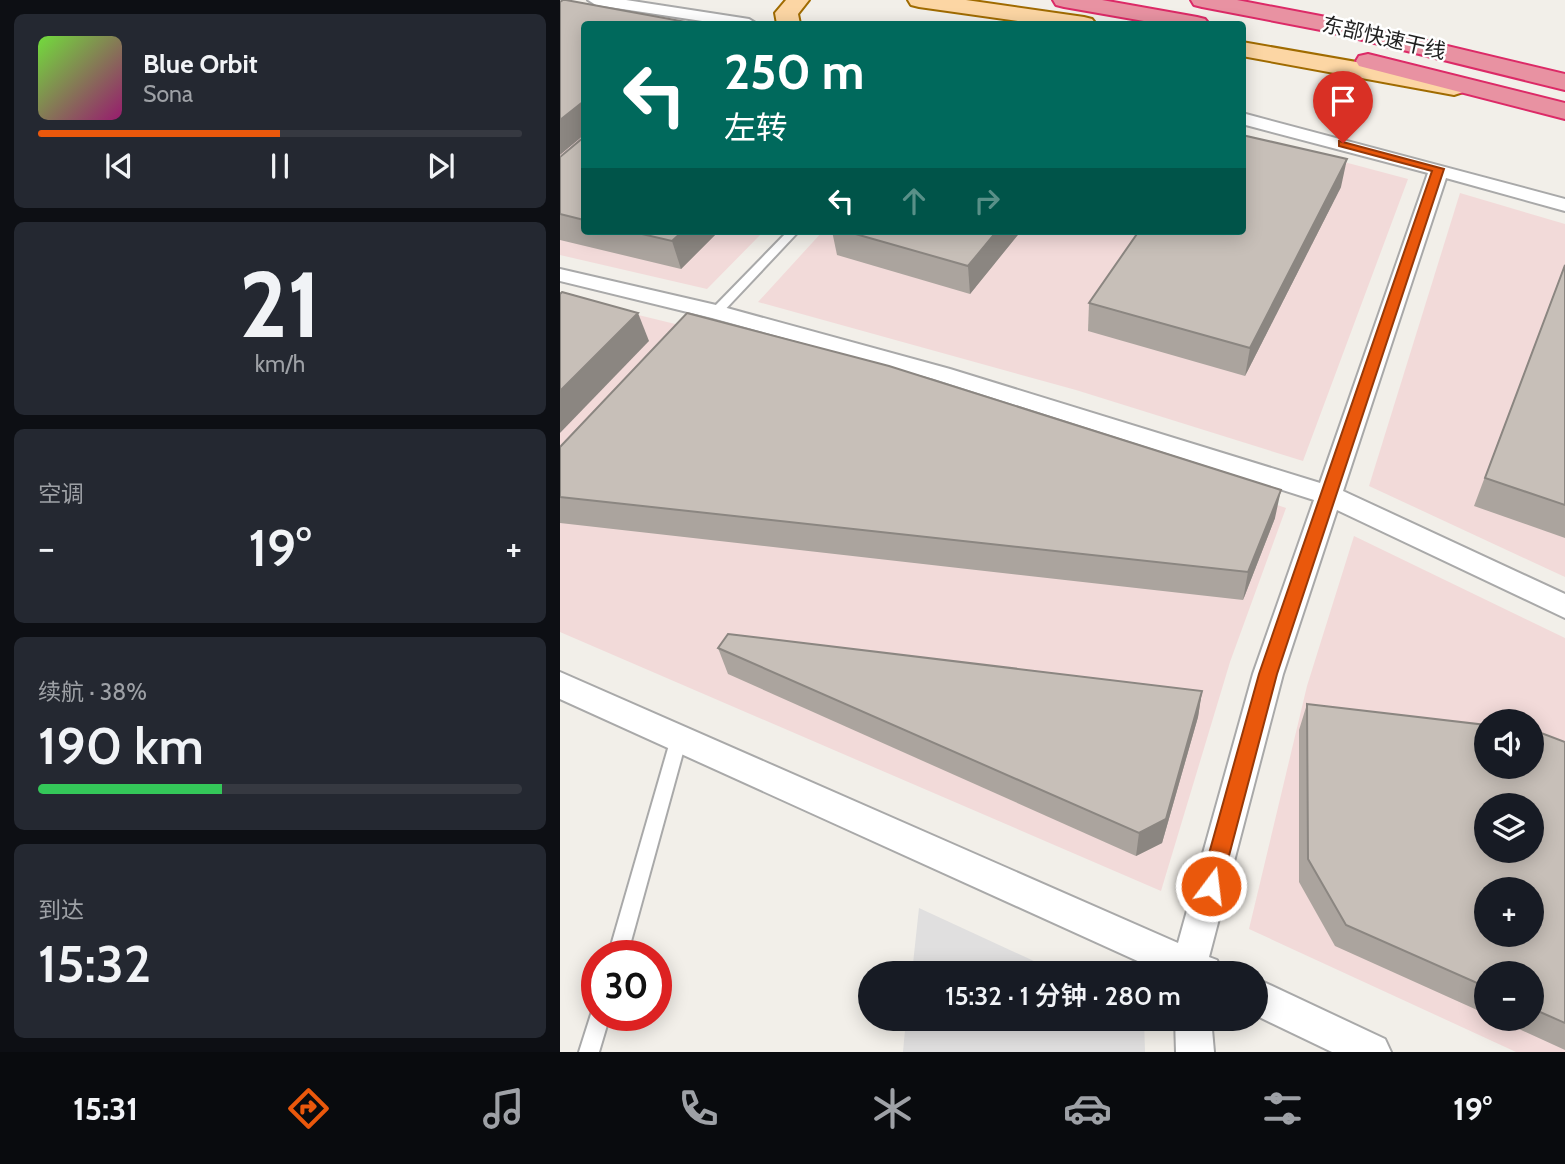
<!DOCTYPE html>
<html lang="zh">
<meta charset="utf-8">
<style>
body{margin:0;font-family:Cabin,"Noto Sans SC",sans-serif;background:#242831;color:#f1f3f6;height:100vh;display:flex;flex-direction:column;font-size:26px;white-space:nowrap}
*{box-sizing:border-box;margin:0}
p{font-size:23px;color:#9ea1a6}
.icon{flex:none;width:38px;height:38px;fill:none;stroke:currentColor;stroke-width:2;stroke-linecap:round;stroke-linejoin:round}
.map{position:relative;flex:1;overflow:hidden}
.panel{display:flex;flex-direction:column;gap:14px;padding:14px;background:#0d0f14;width:560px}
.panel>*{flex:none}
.guide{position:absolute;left:21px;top:21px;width:665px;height:214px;border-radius:7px;box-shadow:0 4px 18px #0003;background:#00695c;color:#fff;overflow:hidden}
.controls{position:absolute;left:914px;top:709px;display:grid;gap:14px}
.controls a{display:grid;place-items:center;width:70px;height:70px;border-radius:50%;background:#171b24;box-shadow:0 4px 18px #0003;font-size:35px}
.speed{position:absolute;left:21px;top:940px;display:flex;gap:14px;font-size:35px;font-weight:700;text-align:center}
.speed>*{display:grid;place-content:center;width:91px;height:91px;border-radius:50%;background:#171b24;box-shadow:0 4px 18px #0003;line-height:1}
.speed .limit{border:10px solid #d22;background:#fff;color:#111}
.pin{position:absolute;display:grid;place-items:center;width:60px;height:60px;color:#fff;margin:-72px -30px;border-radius:50% 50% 50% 0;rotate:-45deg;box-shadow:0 0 7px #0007}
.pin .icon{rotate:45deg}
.me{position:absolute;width:77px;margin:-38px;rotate:15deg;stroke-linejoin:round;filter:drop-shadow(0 0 5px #0008)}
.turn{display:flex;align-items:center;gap:24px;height:147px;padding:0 28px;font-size:32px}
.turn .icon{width:91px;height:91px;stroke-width:2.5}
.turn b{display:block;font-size:49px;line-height:60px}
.lanes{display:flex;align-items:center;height:66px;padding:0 28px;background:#0003;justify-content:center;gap:35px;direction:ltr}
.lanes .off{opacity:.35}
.big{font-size:52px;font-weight:600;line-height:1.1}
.panel .tile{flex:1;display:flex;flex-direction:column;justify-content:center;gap:10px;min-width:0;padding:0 24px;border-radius:10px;background:#242831}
.panel .dial{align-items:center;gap:0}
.dial b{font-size:91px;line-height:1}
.song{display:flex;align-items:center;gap:21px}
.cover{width:84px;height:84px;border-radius:10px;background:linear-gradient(135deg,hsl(100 70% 55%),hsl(320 70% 35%))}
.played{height:7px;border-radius:4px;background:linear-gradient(90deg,#ea580c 50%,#363941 50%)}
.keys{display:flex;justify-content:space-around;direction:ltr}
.heat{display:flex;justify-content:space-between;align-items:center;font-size:38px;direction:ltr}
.charge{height:10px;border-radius:5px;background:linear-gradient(90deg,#34c759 38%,#363941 0)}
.trip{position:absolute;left:298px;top:961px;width:410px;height:70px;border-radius:35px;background:#171b24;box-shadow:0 4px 18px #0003;font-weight:600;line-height:70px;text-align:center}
.tabs{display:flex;height:112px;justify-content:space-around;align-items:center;background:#090b0e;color:#9ea1a6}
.tabs .icon{width:49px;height:49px}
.tabs .on{color:#ea580c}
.tabs b{font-size:32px;color:#f1f3f6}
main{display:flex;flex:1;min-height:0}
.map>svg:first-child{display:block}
.residential{fill:#e0dfdf}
.commercial{fill:#f2dad9;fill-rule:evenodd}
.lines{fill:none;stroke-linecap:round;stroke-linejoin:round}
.lane-casing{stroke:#a9a9a9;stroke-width:4}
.street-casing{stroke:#a9a9a9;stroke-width:4}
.primary-casing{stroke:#a06b00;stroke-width:4}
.highway-casing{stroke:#dc2a67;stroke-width:4}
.lane{fill:#fff;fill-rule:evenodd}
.street{fill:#fff;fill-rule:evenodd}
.primary{fill:#fcd6a4;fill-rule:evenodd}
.highway{fill:#e892a2;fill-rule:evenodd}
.wall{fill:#aba49e}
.shaded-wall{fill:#8b8681}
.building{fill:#c7bfb8;stroke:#8b8681;stroke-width:2;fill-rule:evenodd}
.route{fill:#ea580c;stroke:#983908;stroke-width:2}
.labels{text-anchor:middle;stroke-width:5;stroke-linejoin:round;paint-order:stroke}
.far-street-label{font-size:21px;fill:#222;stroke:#fff}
</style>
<main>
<section class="panel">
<div class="tile">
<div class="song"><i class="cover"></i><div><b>Blue Orbit</b><p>Sona</p></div></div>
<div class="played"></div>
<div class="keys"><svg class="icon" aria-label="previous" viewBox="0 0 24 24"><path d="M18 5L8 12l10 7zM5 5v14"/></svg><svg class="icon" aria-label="pause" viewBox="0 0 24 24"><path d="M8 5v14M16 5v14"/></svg><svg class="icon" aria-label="next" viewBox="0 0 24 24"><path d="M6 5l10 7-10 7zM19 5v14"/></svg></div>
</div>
<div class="tile dial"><b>21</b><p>km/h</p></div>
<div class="tile"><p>空调</p>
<div class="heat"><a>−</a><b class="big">19°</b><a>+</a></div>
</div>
<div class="tile"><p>续航 · 38%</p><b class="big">190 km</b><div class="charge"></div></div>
<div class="tile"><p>到达</p><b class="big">15:32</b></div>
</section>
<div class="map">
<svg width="1005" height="1052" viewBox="0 0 1005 1052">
<rect width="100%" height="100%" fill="#f2efe9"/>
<g class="residential">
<polygon points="359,908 500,973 352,973"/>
<polygon points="346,1019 584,1019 585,1052 343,1052"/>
</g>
<g class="commercial">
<polygon points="0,16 24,24 24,231 204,231 147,289 0,255"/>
<polygon points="683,135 848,179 743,461 516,390 198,302 263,231 682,231"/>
<polygon points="900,193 1005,224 1005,577 809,486"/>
<polygon points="0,296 140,330 620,472 726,508 670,662 601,891 0,632"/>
<path d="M794,536L1005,638V1052H956L689,929L747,686ZM926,721H971V766H926ZM926,805H971V850H926ZM926,889H971V934H926ZM926,973H971V1018H926Z"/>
</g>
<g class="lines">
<g class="lane-casing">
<g id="lane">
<polygon points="228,231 239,231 160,315 152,315 152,309"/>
<polygon points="119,731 125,733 127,738 67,956 48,956 111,738 113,733"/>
<polygon points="37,1007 37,1015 50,1015 39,1052 19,1052 33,1008"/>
</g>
</g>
<g class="street-casing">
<g id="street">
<polygon points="28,0 66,0 189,19 197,24 162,24 36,5"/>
<polygon points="682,113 1005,199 1005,211 886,178 783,491 1005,594 1005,618 777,510 723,674 649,957 657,960 662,973 604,973 0,699 0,672 618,943 693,674 754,500 374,379 152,318 0,281 0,269 156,305 390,369 760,483 868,173 682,124"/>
<polygon points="695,978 825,1039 831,1052 772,1052 695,1015"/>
<polygon points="615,1018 651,1018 654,1052 616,1052"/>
</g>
</g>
<g class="primary-casing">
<g id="primary">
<polygon points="226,0 249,0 238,14 240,24 217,24 215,13"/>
<polygon points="348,0 406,0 524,17 532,19 536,24 480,24 359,7 351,5"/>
<polygon points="682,42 894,79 903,82 907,87 903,92 894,95 682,56"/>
</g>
</g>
<g class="highway-casing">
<g id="highway">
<polygon points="493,0 542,0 637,17 645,19 649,24 601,24 504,7 496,5"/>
<polygon points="631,0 677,0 766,17 1005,74 1005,90 766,31 642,7 634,5"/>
<polygon points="808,54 1005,103 1005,119 799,66 796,61 799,56"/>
</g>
</g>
<use href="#lane" class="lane"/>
<use href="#street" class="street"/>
<use href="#primary" class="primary"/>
<use href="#highway" class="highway"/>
</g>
<g class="wall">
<polygon points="24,137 24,231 159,231 121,269 0,240 0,157"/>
<polygon points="781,187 685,376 528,331 529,303"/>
<polygon points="272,231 461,231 410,294 277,255"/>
<polygon points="1005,264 1005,538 914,506"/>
<polygon points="0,447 715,518 683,600 0,523"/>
<polygon points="158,648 642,691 638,717 602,843 576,856 168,674"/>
<polygon points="747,704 1005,742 1005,1050 935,1018 971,1018 971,973 926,973 926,1014 775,946 739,882 739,730"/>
</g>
<g class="shaded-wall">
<polygon points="24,101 24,135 0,155 0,120"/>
<polygon points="787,159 781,187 685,376 690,348"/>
<polygon points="123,231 159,231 121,269 112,241"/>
<polygon points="437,231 461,231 410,294 408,266"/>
<polygon points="78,313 89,341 0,433 0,391"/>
<polygon points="721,490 715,518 683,600 688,572"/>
<polygon points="642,691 638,717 602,843 576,856 579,833"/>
</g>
<g class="building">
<polygon points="3,0 6,0 126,22 123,24 24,24 24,101 0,120 0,2"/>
<polygon points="682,135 787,159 690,348 529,303 579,231 682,231"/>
<polygon points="24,137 24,220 0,214 0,157"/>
<polygon points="69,231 123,231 112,241"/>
<polygon points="285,231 437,231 408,266"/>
<polygon points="1005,265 1005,505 925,478"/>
<polygon points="2,292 78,313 0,391 0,294"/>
<polygon points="127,313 329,366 721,490 688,572 0,497 0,447"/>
<polygon points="168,634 642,691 606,819 579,833 158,648"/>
<path d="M747,704L926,725V766H971V731H976L1005,742V1023L971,1008V973H926V987L786,925L748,859ZM926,805H971V850H926ZM926,889H971V934H926Z"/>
</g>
<polygon class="route" points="779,141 884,169 717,674 661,886 658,893 651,896 643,893 640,886 699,674 872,171 779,146"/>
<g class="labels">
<g class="far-street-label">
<text transform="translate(824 38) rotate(13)" y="7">东部快速干线</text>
</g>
</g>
</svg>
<div class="controls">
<a><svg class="icon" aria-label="sound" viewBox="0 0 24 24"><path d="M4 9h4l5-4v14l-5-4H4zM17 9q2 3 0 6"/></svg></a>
<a><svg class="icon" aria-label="layers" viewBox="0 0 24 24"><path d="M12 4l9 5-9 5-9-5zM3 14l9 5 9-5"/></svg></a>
<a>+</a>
<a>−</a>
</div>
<div class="speed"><div class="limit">30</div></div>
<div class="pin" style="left:783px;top:143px;background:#d93025"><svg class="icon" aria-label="arrive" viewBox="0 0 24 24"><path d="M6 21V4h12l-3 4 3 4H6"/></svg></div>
<svg class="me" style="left:651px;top:886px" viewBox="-20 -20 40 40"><circle r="17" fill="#ea580c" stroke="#fff" stroke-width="3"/><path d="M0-11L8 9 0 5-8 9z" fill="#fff"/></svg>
<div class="trip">15:32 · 1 分钟 · 280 m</div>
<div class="guide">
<div class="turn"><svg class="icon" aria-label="left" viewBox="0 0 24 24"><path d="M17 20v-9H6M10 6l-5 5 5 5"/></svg><div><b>250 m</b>左转</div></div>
<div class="lanes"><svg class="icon" aria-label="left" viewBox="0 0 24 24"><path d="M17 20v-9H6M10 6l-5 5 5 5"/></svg><svg class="icon off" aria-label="ahead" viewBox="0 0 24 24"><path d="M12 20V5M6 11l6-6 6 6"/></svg><svg class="icon off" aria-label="right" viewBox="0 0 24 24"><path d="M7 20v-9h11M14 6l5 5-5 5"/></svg></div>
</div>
</div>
</main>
<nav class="tabs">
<b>15:31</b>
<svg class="icon on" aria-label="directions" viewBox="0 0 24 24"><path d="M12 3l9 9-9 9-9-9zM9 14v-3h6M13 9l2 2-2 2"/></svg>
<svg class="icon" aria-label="music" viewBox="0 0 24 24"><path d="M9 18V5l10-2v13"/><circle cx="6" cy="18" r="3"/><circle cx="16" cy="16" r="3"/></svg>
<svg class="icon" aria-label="phone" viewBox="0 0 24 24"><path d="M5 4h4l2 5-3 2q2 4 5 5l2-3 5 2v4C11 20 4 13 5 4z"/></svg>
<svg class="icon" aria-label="climate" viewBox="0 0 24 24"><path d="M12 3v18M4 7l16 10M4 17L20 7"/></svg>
<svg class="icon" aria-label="car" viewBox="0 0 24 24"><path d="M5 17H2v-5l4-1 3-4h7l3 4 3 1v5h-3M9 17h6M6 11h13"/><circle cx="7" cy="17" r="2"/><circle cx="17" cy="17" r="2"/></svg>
<svg class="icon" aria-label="filters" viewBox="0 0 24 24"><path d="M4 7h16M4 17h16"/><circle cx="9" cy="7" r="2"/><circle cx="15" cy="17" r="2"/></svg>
<b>19°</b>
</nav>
